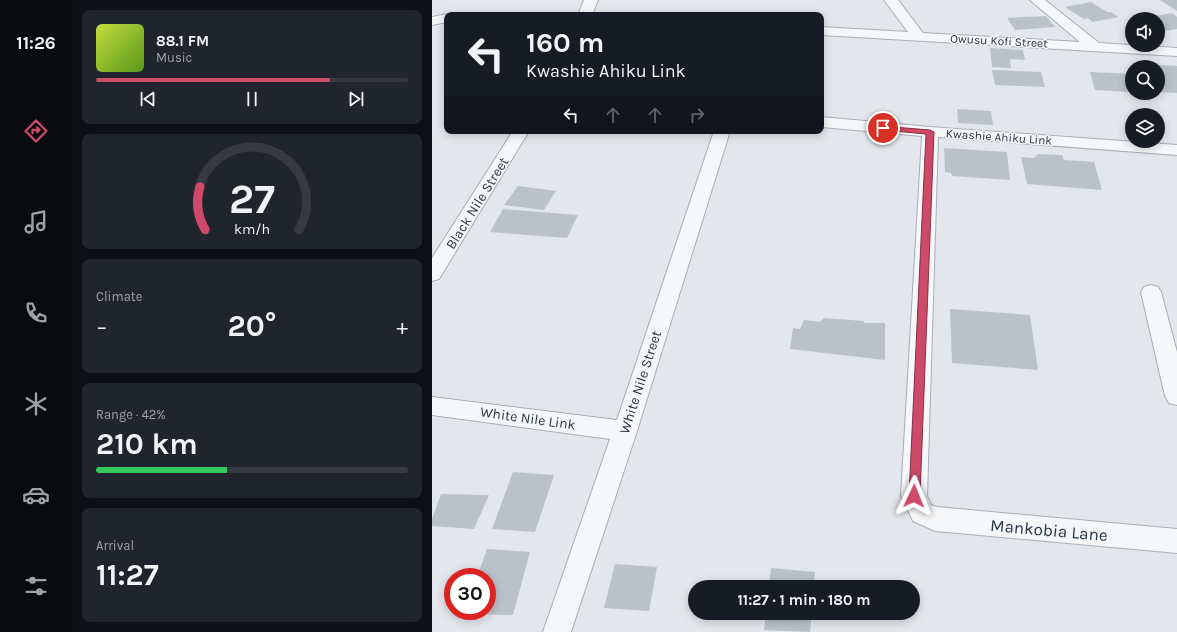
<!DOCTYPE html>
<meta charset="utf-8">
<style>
body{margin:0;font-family:Karla,sans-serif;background:#20242c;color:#f1f3f6;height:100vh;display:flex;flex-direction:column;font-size:15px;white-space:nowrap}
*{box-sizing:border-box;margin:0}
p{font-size:13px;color:#9ea1a6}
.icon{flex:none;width:22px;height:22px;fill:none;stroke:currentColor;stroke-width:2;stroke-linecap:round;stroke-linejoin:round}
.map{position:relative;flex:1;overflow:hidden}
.drawer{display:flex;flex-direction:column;gap:10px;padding:10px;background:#0d0f14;width:360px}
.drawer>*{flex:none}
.guide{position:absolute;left:12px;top:12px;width:380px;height:122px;border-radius:8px;box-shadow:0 2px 10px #0003;background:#171b24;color:#f1f3f6;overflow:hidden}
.buttons{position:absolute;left:693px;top:12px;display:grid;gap:8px}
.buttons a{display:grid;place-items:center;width:40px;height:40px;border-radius:50%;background:#171b24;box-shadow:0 2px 10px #0003;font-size:20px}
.speed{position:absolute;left:12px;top:568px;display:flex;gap:8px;font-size:20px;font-weight:700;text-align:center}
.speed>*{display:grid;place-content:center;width:52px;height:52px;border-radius:50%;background:#171b24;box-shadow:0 2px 10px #0003;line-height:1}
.speed .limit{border:6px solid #d22;background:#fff;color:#111}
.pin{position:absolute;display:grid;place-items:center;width:34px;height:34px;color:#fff;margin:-17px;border:2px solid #fff;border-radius:50%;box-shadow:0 1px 4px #0007}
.me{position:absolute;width:44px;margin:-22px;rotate:2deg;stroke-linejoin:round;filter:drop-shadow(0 0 3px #0008)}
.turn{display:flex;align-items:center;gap:14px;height:84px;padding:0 16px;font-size:18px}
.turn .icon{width:52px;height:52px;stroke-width:2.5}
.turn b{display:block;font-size:28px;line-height:34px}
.lanes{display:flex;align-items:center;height:38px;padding:0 16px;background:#0003;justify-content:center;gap:20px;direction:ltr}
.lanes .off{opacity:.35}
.big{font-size:30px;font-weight:700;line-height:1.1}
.drawer .widget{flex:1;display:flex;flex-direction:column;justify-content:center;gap:6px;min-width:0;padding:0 14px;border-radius:8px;background:#20242c}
.drawer .dial{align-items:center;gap:0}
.dial svg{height:104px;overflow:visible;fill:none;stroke:#363941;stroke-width:7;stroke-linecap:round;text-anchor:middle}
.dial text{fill:#f1f3f6;stroke:none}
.song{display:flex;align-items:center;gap:12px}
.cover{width:48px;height:48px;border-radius:6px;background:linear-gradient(135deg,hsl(70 70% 55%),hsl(90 70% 35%))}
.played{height:4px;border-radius:2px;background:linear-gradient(90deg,#ce4a69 75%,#363941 75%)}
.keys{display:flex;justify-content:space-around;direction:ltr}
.heat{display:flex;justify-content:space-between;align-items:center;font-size:22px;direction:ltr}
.charge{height:6px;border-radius:3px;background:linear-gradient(90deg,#34c759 42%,#363941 0)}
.trip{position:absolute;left:256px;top:580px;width:232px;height:40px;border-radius:20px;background:#171b24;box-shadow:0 2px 10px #0003;font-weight:700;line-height:40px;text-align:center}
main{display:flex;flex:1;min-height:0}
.tab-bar{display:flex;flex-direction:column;width:72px;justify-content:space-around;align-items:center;background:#090b0e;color:#9ea1a6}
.tab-bar .icon{width:28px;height:28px}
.tab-bar .selected{color:#ce4a69}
.tab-bar b{font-size:18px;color:#f1f3f6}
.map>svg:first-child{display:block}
.building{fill:#bac1c9}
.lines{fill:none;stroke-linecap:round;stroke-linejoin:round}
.minor-casing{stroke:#a8aeb6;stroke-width:2}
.minor{fill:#f6f7f9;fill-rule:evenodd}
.route{fill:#ce4a69;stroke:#863044}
.labels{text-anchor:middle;stroke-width:3;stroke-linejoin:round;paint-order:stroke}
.far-street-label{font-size:12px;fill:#2b3644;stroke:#f3f6f8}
.street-label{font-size:14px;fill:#2b3644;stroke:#f3f6f8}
.near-street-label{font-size:17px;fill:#2b3644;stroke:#f3f6f8}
</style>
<main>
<nav class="tab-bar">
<b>11:26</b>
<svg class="icon selected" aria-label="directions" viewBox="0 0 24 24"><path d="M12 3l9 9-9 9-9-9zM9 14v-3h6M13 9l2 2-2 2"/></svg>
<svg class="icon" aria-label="music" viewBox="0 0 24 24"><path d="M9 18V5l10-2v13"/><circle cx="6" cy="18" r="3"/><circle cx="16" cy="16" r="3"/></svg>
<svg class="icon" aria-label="phone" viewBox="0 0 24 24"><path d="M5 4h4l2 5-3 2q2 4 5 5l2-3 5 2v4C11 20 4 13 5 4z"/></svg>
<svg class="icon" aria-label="climate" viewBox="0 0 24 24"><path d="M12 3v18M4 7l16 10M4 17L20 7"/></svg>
<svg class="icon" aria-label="car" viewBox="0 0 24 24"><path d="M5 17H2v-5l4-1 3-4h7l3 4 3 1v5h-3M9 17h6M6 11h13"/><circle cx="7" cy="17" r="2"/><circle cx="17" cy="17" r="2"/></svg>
<svg class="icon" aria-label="filters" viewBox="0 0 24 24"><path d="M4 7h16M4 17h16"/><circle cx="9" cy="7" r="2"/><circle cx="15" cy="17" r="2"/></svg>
</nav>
<section class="drawer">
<div class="widget">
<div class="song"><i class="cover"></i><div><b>88.1 FM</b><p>Music</p></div></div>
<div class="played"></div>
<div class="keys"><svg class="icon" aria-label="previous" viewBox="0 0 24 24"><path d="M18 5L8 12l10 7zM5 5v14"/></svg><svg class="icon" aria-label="pause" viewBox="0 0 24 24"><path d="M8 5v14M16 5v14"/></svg><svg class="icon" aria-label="next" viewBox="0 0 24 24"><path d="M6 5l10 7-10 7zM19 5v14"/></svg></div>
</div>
<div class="widget dial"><svg viewBox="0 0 100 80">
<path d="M14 69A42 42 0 1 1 86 69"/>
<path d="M14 69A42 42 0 0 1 10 36" stroke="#ce4a69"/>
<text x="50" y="56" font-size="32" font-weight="700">27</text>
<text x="50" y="72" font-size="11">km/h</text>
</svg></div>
<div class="widget"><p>Climate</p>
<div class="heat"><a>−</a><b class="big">20°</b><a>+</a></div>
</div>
<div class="widget"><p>Range · 42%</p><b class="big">210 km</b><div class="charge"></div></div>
<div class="widget"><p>Arrival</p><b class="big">11:27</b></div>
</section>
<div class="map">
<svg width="745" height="632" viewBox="0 0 745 632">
<rect width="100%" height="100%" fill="#e3e7eb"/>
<g class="building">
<polygon points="728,0 745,0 745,11"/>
<polygon points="659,2 675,12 679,12 687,17 660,22 656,18 652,19 633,7"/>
<polygon points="740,13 745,17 745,29 726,32 726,19 708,19"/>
<polygon points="614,16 623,27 583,30 575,18"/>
<polygon points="558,48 591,50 593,60 578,59 579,68 560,67"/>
<polygon points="713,64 745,66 745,93 726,92 726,67 714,67"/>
<polygon points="560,70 609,72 613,87 563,85"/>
<polygon points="658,72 698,74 700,78 700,92 663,90"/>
<polygon points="525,109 559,111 561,125 526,123"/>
<polygon points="512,148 575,152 578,180 520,176 519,173 513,172"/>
<polygon points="606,154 630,155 632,160 662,162 670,190 595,184 589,157 602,158"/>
<polygon points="86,186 124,191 112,210 72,205"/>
<polygon points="71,209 146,215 135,238 58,232"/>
<polygon points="518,309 598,315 606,370 520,363"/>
<polygon points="392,318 432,321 432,323 453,323 453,360 358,349 361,328 368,329 372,320 388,322"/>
<polygon points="81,472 122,475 103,532 60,529"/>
<polygon points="9,494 57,495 42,529 0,526 0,519"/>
<polygon points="55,549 98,552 81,615 32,614 32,611 55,611 55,577 45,577"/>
<polygon points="183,564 225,567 217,611 172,608"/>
<polygon points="339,568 383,572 382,587 337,587"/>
<polygon points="334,613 380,613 378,632 332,630"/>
</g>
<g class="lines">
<g class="minor-casing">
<g id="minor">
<polygon points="152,0 166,0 160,15 146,15"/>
<polygon points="452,0 466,0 491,33 648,42 598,0 613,0 667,43 745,48 745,56 389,35 389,27 476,32"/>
<polygon points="15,14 19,15 15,15 15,22 0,25 0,17"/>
<polygon points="389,117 498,127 745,145 745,155 506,137 495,496 499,505 505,507 745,529 745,553 503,531 481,521 469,496 490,136 389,127"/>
<polygon points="81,131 97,131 7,279 0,281 0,258"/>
<polygon points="282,131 298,131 205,431 139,632 111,632 178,439 0,415 0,397 185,420"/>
<polygon points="719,285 726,287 729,292 745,352 745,405 737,403 733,396 709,292 712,287"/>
</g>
</g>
<use href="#minor" class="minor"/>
</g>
<polygon class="route" points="449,126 498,130 502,132 488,496 486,499 482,501 478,499 477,496 494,134 451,130 449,129"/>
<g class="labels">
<g class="far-street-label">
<text transform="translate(567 41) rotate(3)" y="4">Owusu Kofi Street</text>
<text transform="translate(567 137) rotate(4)" y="4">Kwashie Ahiku Link</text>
</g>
<g class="street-label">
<text transform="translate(45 203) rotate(-58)" y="5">Black Nile Street</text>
<text transform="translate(208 382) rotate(-72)" y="5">White Nile Street</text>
<text transform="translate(96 418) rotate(8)" y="5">White Nile Link</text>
</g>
<g class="near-street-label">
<text transform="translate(617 530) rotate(5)" y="6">Mankobia Lane</text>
</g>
</g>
</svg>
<div class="buttons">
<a><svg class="icon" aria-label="sound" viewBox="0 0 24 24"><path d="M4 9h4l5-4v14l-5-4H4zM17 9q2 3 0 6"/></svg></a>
<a><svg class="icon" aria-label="search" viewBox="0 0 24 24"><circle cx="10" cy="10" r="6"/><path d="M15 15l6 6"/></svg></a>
<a><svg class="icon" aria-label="layers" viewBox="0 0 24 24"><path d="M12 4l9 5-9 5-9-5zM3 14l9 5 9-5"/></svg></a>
</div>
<div class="speed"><div class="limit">30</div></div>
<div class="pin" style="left:451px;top:128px;background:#d93025"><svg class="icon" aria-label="arrive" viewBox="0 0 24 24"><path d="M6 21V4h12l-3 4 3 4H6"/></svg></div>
<svg class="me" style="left:482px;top:496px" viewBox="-20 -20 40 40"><path d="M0-17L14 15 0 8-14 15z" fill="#ce4a69" stroke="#fff" stroke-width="4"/></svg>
<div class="trip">11:27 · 1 min · 180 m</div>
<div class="guide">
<div class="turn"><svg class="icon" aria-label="left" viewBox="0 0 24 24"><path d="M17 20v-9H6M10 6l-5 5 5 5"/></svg><div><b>160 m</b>Kwashie Ahiku Link</div></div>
<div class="lanes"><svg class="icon" aria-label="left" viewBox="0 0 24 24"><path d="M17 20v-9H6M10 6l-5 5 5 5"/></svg><svg class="icon off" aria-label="ahead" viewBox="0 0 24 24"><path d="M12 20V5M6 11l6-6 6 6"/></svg><svg class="icon off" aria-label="ahead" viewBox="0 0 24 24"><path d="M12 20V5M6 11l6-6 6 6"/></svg><svg class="icon off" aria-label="right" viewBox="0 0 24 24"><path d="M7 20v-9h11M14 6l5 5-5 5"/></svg></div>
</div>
</div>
</main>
